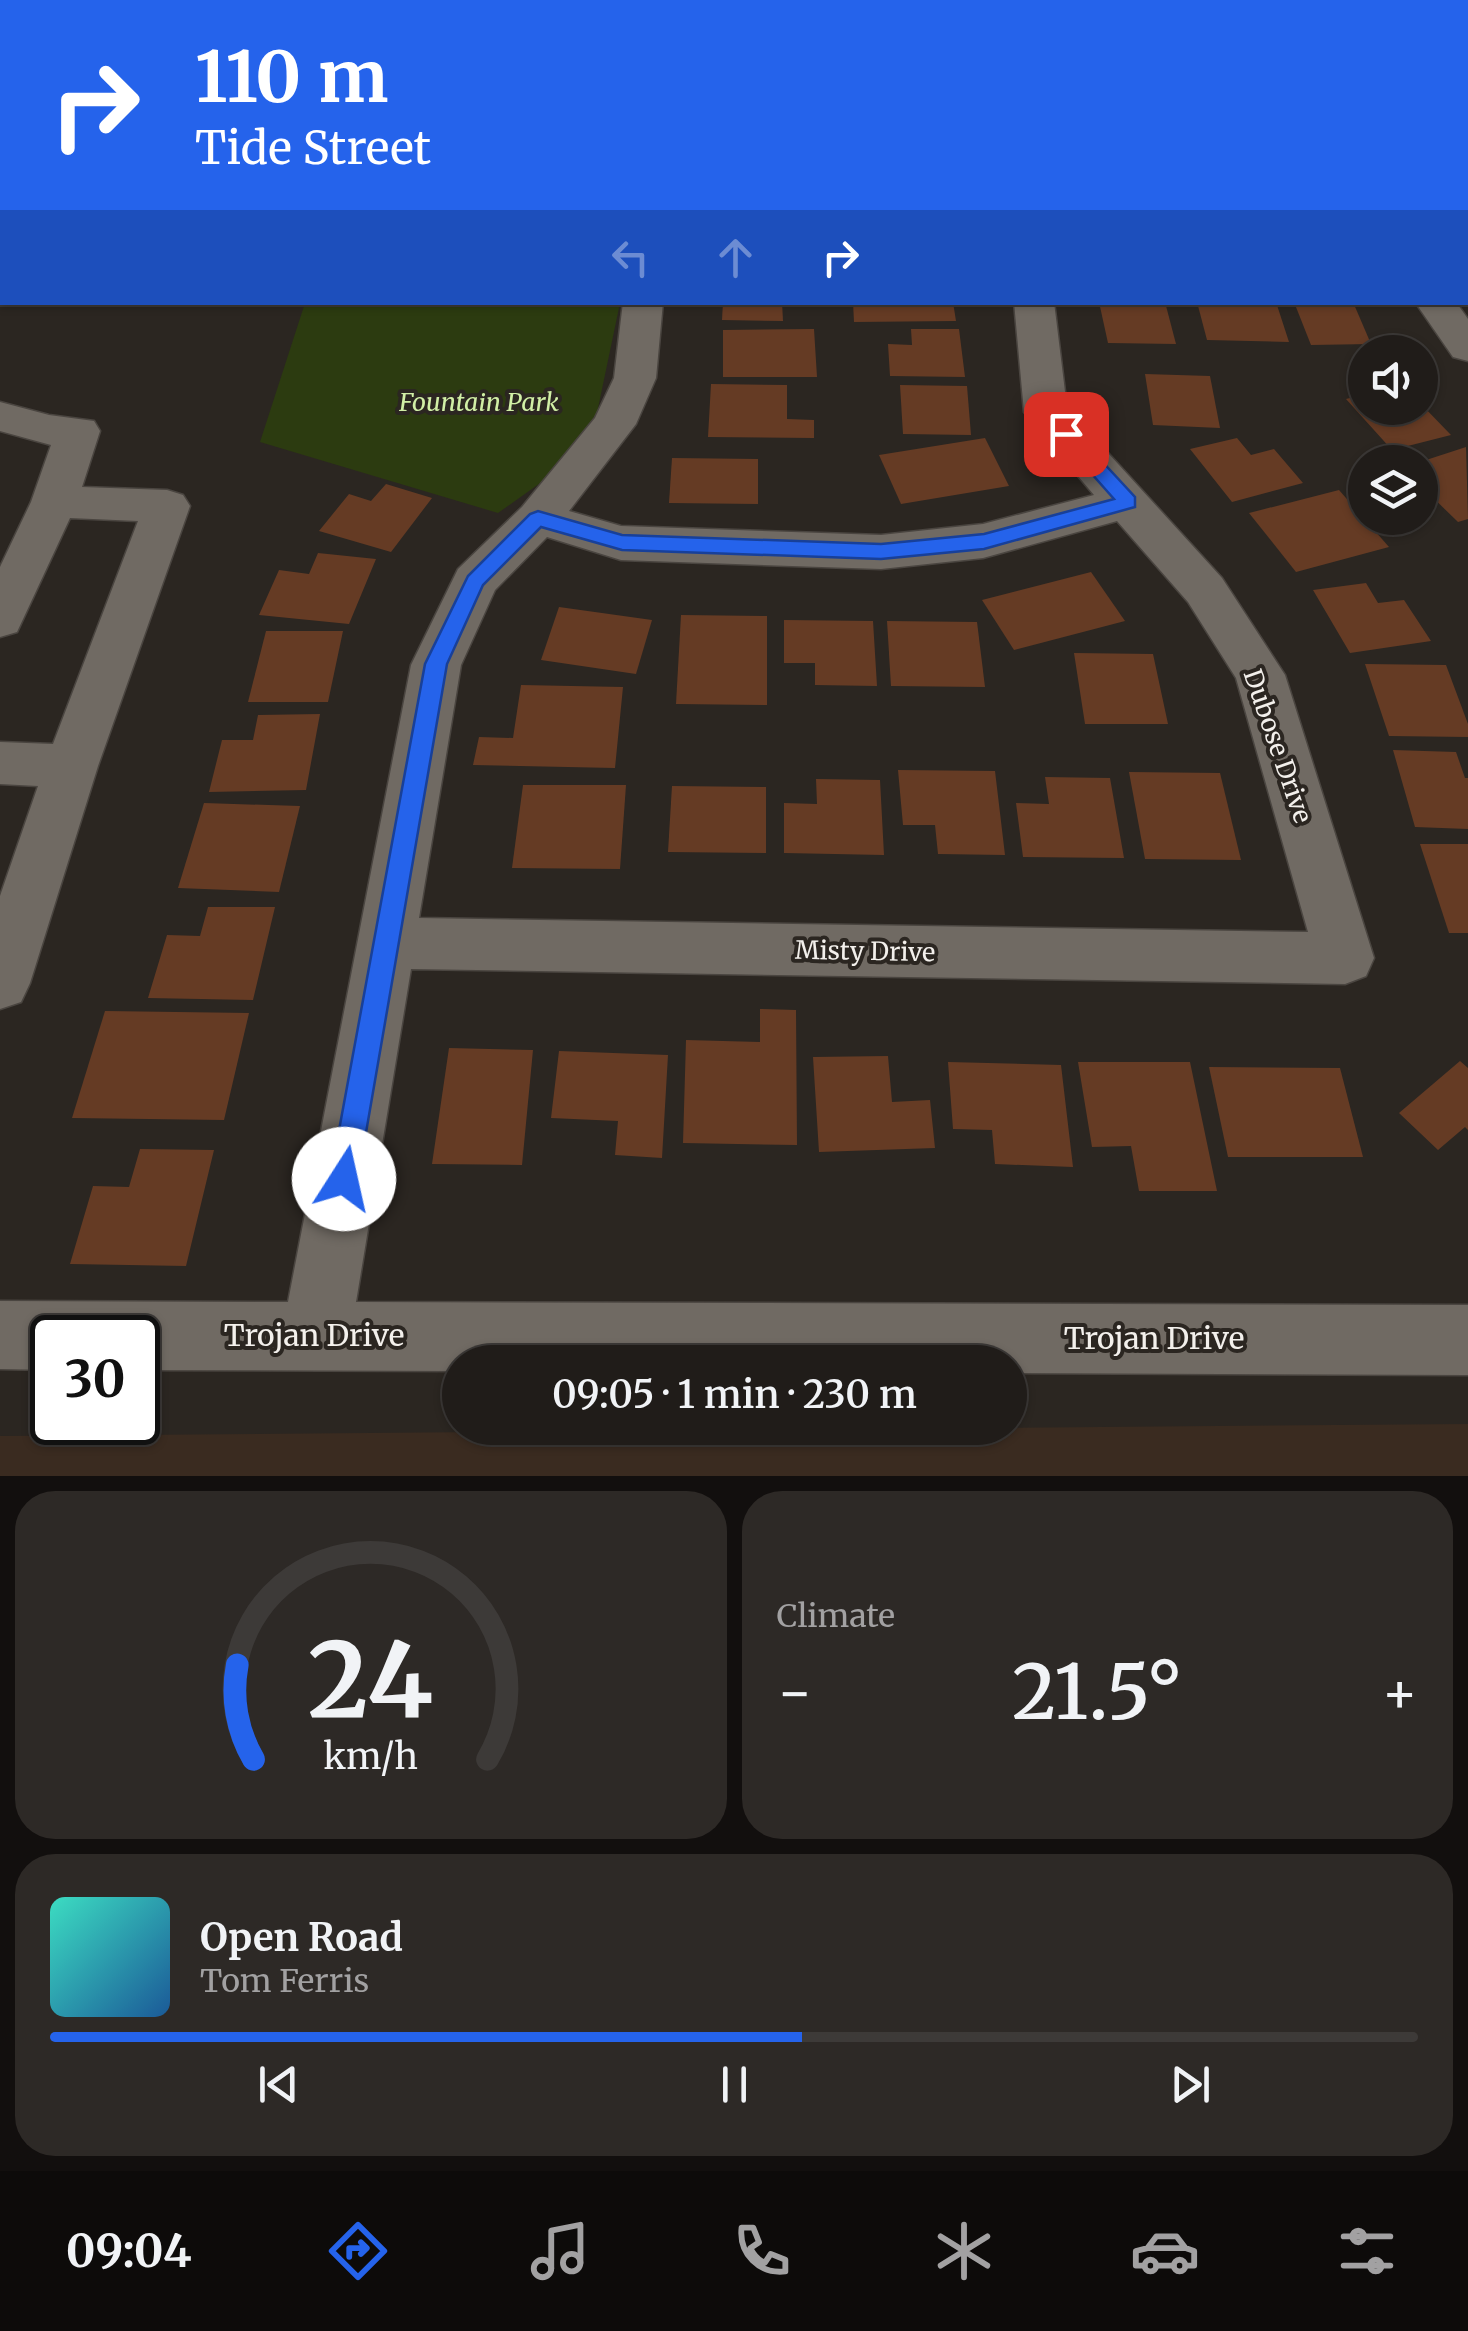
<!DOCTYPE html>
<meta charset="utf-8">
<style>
body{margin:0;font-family:Merriweather,serif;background:#2d2926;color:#f1f3f6;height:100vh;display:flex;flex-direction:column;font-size:38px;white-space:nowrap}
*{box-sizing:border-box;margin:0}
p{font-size:32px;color:#a2a1a2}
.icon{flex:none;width:55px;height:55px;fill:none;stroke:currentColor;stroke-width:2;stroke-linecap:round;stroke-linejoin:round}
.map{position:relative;height:1476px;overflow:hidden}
.drawer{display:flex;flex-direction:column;gap:15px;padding:15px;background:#120f0e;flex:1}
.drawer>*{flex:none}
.guide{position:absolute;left:0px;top:0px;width:1470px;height:305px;box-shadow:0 2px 8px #0004,0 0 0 2px #3d3a38;background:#2563eb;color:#fff;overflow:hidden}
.controls{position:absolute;left:1348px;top:335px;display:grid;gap:20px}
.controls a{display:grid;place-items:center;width:90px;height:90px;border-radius:50%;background:#201c19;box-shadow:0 2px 8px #0004,0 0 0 2px #3d3a38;font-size:50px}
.speed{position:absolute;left:30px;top:1315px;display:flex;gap:20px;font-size:50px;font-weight:700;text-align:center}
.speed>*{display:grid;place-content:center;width:130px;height:130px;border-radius:50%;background:#201c19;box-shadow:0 2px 8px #0004,0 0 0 2px #3d3a38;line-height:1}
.speed .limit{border:5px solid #111;border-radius:15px;background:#fff;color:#111}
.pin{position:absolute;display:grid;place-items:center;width:85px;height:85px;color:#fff;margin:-42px;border-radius:20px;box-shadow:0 5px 15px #0006}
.me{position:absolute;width:110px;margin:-55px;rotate:10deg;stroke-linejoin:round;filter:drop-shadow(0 0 8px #0008)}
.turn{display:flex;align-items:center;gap:35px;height:210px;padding:0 30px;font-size:45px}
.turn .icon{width:130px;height:130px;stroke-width:2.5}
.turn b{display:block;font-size:70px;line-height:85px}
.lanes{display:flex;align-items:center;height:95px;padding:0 30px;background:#0003;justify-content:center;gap:50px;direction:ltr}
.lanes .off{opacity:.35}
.big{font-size:75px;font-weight:600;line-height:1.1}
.drawer .tile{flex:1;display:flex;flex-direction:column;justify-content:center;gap:15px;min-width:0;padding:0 35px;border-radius:40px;background:#2d2926}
.drawer .dial{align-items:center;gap:0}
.dial svg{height:260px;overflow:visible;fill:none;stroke:#3d3a38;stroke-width:7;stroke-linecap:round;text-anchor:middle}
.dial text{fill:#f1f3f6;stroke:none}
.song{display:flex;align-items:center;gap:30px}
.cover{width:120px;height:120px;border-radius:15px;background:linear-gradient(135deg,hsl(170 70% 55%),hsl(210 70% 35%))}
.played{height:10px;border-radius:5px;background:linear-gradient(90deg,#2563eb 55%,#3d3a38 55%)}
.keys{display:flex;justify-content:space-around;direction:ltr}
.heat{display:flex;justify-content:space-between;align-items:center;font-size:55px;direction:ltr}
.drawer .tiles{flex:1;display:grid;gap:15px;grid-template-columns:1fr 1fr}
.tile:last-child{grid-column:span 2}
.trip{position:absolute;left:442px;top:1345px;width:585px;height:100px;border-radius:50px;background:#201c19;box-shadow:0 2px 8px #0004,0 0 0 2px #3d3a38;font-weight:600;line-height:100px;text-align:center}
.tabs{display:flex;height:160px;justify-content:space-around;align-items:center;background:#0d0b0a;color:#a2a1a2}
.tabs .icon{width:70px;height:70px}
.tabs .current{color:#2563eb}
.tabs b{font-size:45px;color:#f1f3f6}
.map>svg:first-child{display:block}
.education{fill:#3a2b20}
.green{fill:#2c3b10}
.building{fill:#653b24}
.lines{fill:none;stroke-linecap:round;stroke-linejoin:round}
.minor-casing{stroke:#4a4540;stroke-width:3}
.minor{fill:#706a63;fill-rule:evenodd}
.route{fill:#2563eb;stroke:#184099;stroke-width:2.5}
.labels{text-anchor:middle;stroke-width:8;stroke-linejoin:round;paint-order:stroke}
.park-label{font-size:25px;font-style:italic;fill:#d1efa6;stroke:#2b2621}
.street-label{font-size:25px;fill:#f3f0ec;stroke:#2b2621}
.near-street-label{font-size:30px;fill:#f3f0ec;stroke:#2b2621}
</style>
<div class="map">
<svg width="1468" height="1476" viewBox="0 0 1468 1476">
<rect width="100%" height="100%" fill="#2b2621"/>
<polygon class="education" points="1468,1424 1468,1476 0,1476 0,1436"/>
<polygon class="green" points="305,303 620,303 597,413 557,471 498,513 260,442"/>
<g class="building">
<polygon points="723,302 782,302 783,321 722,320"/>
<polygon points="853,302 953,302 956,321 854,322"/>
<polygon points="1099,302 1165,302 1176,344 1108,343"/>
<polygon points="1197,302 1276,302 1289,342 1207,340"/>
<polygon points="1294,302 1353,302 1371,344 1311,345"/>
<polygon points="814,329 817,377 723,377 723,330"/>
<polygon points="911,329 959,329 965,377 890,376 888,344 912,345"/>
<polygon points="1145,374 1210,376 1220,428 1153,425"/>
<polygon points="711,384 787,385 787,419 814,420 814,438 708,437"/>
<polygon points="900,385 967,386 971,435 903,434"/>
<polygon points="1365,394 1365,408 1420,408 1420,403 1451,435 1392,450 1346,399"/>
<polygon points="985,438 1009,486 901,504 879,455"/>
<polygon points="1237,438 1251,455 1274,449 1303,483 1232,502 1190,449"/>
<polygon points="1466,447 1468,519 1458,522 1420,485 1420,462"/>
<polygon points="672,458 758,459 758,504 669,503"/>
<polygon points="386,484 432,498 391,552 319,531 349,494 371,501"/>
<polygon points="1339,490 1389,547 1296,572 1249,513"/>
<polygon points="318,553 376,559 349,624 259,615 279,570 309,574"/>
<polygon points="1091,572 1125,621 1014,650 982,600"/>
<polygon points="1366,583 1378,603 1404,600 1431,641 1350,653 1313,590"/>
<polygon points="559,607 652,620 636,674 541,660"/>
<polygon points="681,615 767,616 767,705 676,704"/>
<polygon points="784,620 873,621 877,686 815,685 815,663 784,663"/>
<polygon points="887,621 977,622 985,687 891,686"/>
<polygon points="266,631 343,631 328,702 248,702"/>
<polygon points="1074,653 1153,654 1168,724 1085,724"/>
<polygon points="1365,664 1446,665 1468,724 1468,737 1389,736"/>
<polygon points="521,685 623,687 615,768 473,765 479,737 513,738"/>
<polygon points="320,714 306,790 209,792 222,740 253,740 258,715"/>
<polygon points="1393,750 1456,752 1465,778 1468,778 1468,829 1415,827"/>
<polygon points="898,770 995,771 1005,855 938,854 935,825 903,825"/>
<polygon points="1129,772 1220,773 1241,860 1145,859"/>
<polygon points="1045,777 1110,778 1124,858 1023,857 1016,803 1049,804"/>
<polygon points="816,779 880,780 884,855 784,853 784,803 817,804"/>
<polygon points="523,785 626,785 620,869 512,868"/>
<polygon points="672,786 766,787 766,853 668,852"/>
<polygon points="204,803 300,806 279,892 178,888"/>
<polygon points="1420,844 1468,844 1468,933 1449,933"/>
<polygon points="208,907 275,907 253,1000 148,998 167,935 200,936"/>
<polygon points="760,1009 796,1010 797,1145 683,1143 686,1040 760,1042"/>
<polygon points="105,1011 249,1013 224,1120 72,1118"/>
<polygon points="449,1048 533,1050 522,1165 432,1164"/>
<polygon points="559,1051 668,1055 662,1158 615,1155 618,1121 551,1118"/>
<polygon points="888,1056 892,1102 930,1100 935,1148 819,1152 813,1057"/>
<polygon points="1460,1061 1468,1068 1468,1130 1465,1127 1438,1150 1399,1113"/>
<polygon points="948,1062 1061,1065 1073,1167 995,1164 992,1130 953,1129"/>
<polygon points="1078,1062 1190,1062 1217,1191 1139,1191 1131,1146 1092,1147"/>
<polygon points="1209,1067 1340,1068 1363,1157 1228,1157"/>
<polygon points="140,1149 214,1150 186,1266 70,1264 93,1186 129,1187"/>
</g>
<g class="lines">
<g class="minor-casing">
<g id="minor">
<rect x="790" y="0" width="32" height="2"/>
<rect x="913" y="0" width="32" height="2"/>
<polygon points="1379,0 1412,0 1413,2 1381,2"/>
<rect x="0" y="82" width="2" height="25"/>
<path d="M623,302H663L656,378L636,424L569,511L621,526L881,535L983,524L1094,495L1024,412L1014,302H1054L1067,408L1222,578L1285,675L1374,958L1366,976L1345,984L411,969L356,1302L1468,1305V1375L1010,1373V1362H460V1371L138,1370V1338H52V1370L0,1369V1301L288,1302L411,665L458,569L522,507L595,418L614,378ZM1117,521L1188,602L1236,678L1308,932L419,918L461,665L495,590L547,537L621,560L881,569L983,558Z"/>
<polygon points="1415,302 1456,302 1468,319 1468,361 1453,357"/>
<polygon points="0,402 49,415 94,421 100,431 82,487 167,490 183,495 190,506 98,766 30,983 21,1002 0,1009 0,896 38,786 0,784 0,742 53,744 138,521 70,518 17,632 0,637 0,567 31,502 51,445 0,431"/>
</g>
</g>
<use href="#minor" class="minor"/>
</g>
<polygon class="route" points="1066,428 1073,430 1135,497 1135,507 984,549 881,559 622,550 541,527 483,585 447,664 358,1179 354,1188 344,1192 334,1188 330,1179 425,664 468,576 530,514 538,511 622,535 881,544 984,534 1114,499 1060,438 1060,430"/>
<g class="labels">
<g class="park-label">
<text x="479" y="411">Fountain Park</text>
</g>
<g class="street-label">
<text transform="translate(1278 746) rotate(71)" y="9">Dubose Drive</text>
<text transform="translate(865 951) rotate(1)" y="9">Misty Drive</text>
</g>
<g class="near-street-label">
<text x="314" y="1346">Trojan Drive</text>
<text x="1154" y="1349">Trojan Drive</text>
</g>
</g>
</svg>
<div class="controls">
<a><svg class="icon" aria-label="sound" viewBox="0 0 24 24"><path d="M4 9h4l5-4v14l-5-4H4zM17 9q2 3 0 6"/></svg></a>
<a><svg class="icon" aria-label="layers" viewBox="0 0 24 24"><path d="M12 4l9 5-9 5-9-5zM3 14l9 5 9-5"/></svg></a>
</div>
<div class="speed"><div class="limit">30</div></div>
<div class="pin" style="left:1066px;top:434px;background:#d93025"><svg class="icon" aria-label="arrive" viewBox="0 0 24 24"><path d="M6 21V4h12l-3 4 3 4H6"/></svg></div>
<svg class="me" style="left:344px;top:1179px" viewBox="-20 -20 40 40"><circle r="19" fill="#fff"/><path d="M0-13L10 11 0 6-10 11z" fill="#2563eb"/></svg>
<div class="trip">09:05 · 1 min · 230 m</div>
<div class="guide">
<div class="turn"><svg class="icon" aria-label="right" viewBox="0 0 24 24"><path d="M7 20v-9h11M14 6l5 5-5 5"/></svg><div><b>110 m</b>Tide Street</div></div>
<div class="lanes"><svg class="icon off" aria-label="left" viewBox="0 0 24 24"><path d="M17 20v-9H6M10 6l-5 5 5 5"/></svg><svg class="icon off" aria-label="ahead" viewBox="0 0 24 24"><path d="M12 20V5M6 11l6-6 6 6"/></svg><svg class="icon" aria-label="right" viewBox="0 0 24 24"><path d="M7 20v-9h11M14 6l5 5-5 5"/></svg></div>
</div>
</div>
<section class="drawer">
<div class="tiles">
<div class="tile dial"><svg viewBox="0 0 100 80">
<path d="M14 69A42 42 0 1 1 86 69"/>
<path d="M14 69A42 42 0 0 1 9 40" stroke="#2563eb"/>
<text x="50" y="56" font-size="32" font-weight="700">24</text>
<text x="50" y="72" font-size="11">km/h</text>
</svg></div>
<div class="tile"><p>Climate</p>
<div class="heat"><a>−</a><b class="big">21.5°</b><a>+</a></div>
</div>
<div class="tile">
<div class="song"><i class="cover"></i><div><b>Open Road</b><p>Tom Ferris</p></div></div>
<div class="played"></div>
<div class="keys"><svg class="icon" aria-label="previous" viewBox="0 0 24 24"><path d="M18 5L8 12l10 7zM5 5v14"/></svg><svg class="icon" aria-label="pause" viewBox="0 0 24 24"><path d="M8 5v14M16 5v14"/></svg><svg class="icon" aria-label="next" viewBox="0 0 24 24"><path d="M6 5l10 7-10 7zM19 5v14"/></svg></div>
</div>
</div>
</section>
<nav class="tabs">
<b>09:04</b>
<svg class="icon current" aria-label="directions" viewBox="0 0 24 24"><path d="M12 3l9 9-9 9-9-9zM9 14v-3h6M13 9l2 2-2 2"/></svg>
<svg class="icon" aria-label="music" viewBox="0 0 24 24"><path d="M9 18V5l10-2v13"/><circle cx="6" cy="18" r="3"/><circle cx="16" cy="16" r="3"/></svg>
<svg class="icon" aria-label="phone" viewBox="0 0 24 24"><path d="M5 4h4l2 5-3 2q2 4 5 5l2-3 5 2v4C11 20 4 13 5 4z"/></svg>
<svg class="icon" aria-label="climate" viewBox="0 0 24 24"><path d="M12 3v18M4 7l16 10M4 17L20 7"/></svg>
<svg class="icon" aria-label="car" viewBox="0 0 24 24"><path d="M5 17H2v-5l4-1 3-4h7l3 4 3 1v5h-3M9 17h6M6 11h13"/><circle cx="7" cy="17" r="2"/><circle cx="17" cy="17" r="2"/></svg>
<svg class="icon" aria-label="filters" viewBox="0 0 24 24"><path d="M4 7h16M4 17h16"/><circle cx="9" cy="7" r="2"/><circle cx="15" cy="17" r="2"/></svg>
</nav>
